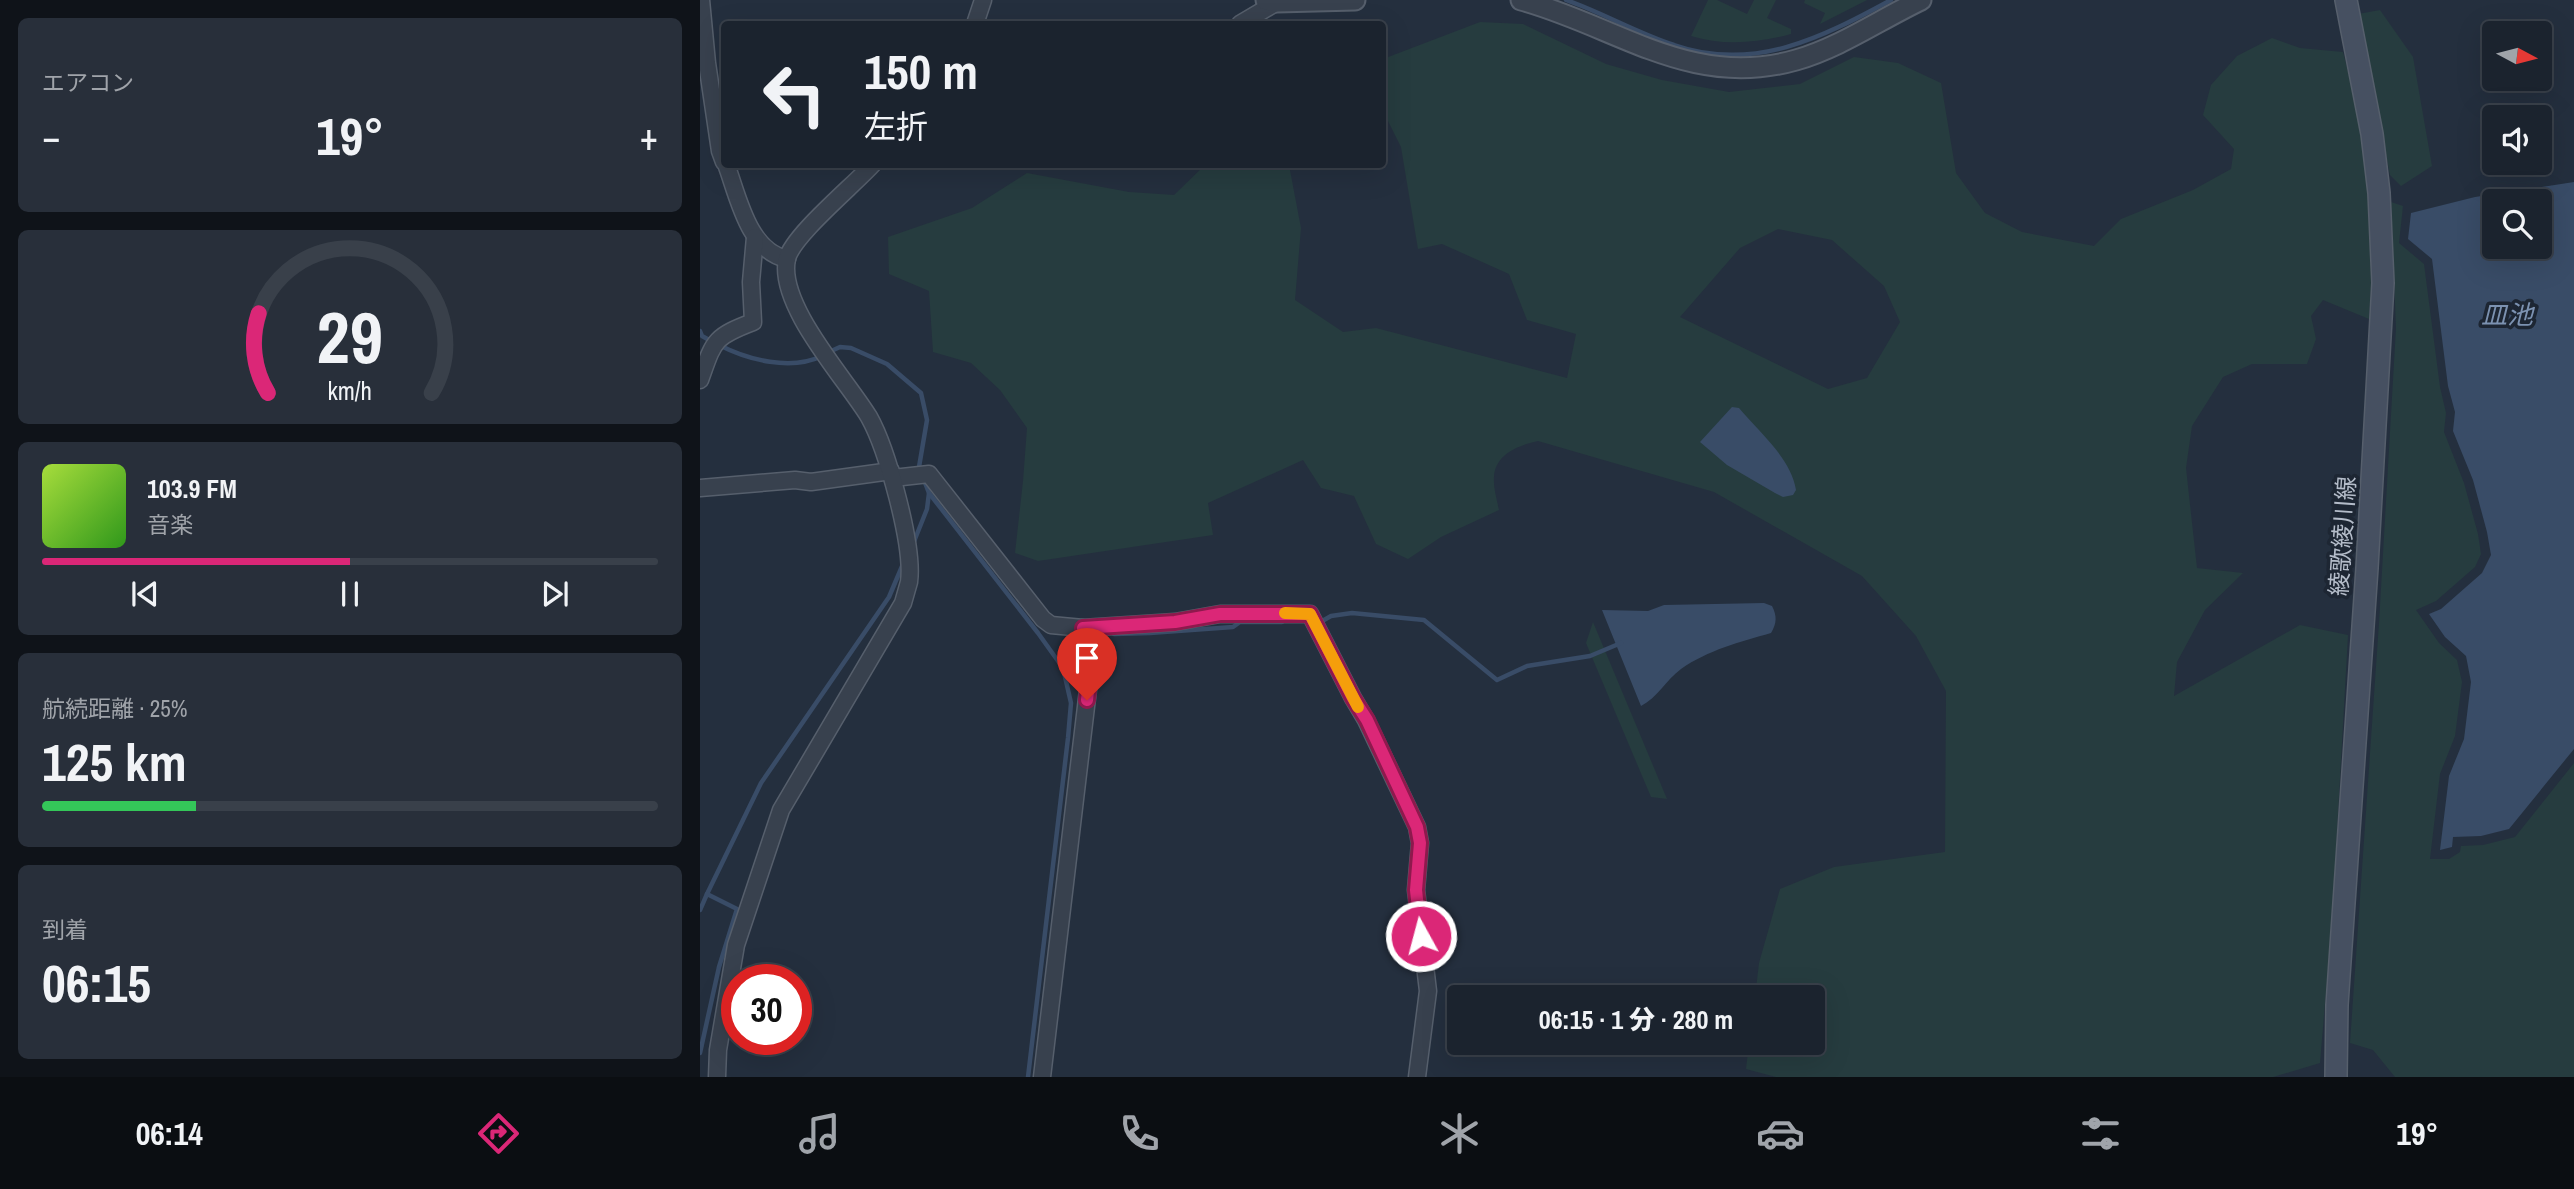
<!DOCTYPE html>
<html lang="ja">
<meta charset="utf-8">
<style>
body{margin:0;font-family:"Archivo Narrow","Noto Sans JP",sans-serif;background:#282f3a;color:#f1f3f6;height:100vh;display:flex;flex-direction:column;font-size:26px;white-space:nowrap}
*{box-sizing:border-box;margin:0}
p{font-size:23px;color:#a0a4aa}
.icon{flex:none;width:38px;height:38px;fill:none;stroke:currentColor;stroke-width:2;stroke-linecap:round;stroke-linejoin:round}
.map{position:relative;flex:1;overflow:hidden}
.panel{display:flex;flex-direction:column;gap:18px;padding:18px;background:#0f1319;width:700px}
.panel>*{flex:none}
.guide{position:absolute;left:21px;top:21px;width:665px;height:147px;border-radius:7px;box-shadow:0 7px 28px #0002,0 0 0 2px #39404a;background:#1b232e;color:#f1f3f6;overflow:hidden}
.needle{width:46px;rotate:97deg}
.fabs{position:absolute;left:1782px;top:21px;display:grid;gap:14px}
.fabs a{display:grid;place-items:center;width:70px;height:70px;border-radius:7px;background:#1b232e;box-shadow:0 7px 28px #0002,0 0 0 2px #39404a;font-size:35px}
.speed{position:absolute;left:21px;top:964px;display:flex;gap:14px;font-size:35px;font-weight:700;text-align:center}
.speed>*{display:grid;place-content:center;width:91px;height:91px;border-radius:50%;background:#1b232e;box-shadow:0 7px 28px #0002,0 0 0 2px #39404a;line-height:1}
.speed .limit{border:10px solid #d22;background:#fff;color:#111}
.pin{position:absolute;display:grid;place-items:center;width:60px;height:60px;color:#fff;margin:-72px -30px;border-radius:50% 50% 50% 0;rotate:-45deg;box-shadow:0 0 7px #0007}
.pin .icon{rotate:45deg}
.me{position:absolute;width:77px;margin:-38px;rotate:353deg;stroke-linejoin:round;filter:drop-shadow(0 0 5px #0008)}
.turn{display:flex;align-items:center;gap:24px;height:147px;padding:0 28px;font-size:32px}
.turn .icon{width:91px;height:91px;stroke-width:2.5}
.turn b{display:block;font-size:49px;line-height:60px}
.big{font-size:52px;font-weight:800;line-height:1.1}
.panel .widget{flex:1;display:flex;flex-direction:column;justify-content:center;gap:10px;min-width:0;padding:0 24px;border-radius:10px;background:#282f3a}
.panel .dial{align-items:center;gap:0}
.dial svg{height:182px;overflow:visible;fill:none;stroke:#39404a;stroke-width:7;stroke-linecap:round;text-anchor:middle}
.dial text{fill:#f1f3f6;stroke:none}
.song{display:flex;align-items:center;gap:21px}
.cover{width:84px;height:84px;border-radius:10px;background:linear-gradient(135deg,hsl(80 70% 55%),hsl(110 70% 35%))}
.played{height:7px;border-radius:4px;background:linear-gradient(90deg,#db2777 50%,#39404a 50%)}
.keys{display:flex;justify-content:space-around;direction:ltr}
.heat{display:flex;justify-content:space-between;align-items:center;font-size:38px;direction:ltr}
.charge{height:10px;border-radius:5px;background:linear-gradient(90deg,#34c759 25%,#39404a 0)}
.trip{position:absolute;left:747px;top:985px;width:378px;height:70px;border-radius:7px;background:#1b232e;box-shadow:0 7px 28px #0002,0 0 0 2px #39404a;font-weight:800;line-height:70px;text-align:center}
.tab-bar{display:flex;height:112px;justify-content:space-around;align-items:center;background:#0b0e12;color:#a0a4aa}
.tab-bar .icon{width:49px;height:49px}
.tab-bar .selected{color:#db2777}
.tab-bar b{font-size:32px;color:#f1f3f6}
main{display:flex;flex:1;min-height:0}
.map>svg:first-child{display:block}
.green{fill:#263c3f;fill-rule:evenodd}
.water{fill:#394c67;fill-rule:evenodd}
.lines{fill:none;stroke-linecap:round;stroke-linejoin:round}
.stream{stroke:#394c67;stroke-width:4.5}
.minor-casing{stroke:#565f6c;stroke-width:19}
.tertiary-casing{stroke:#565f6c;stroke-width:23}
.secondary-casing{stroke:#565f6c;stroke-width:24}
.minor{stroke:#38414e;stroke-width:16}
.tertiary{stroke:#38414e;stroke-width:19}
.secondary{stroke:#465061;stroke-width:21}
.route-casing{stroke:#8e194d;stroke-width:18}
.route{stroke:#db2777;stroke-width:12}
.slow{stroke:#f59e0b;stroke-width:12}
.labels{text-anchor:middle;stroke-width:7;stroke-linejoin:round;paint-order:stroke}
.street-label{font-size:24px;fill:#b4bcc9;stroke:#1d2633}
.water-label{font-size:26px;font-style:italic;fill:#7c92b1;stroke:#1d2633}
</style>
<main>
<section class="panel">
<div class="widget"><p>エアコン</p>
<div class="heat"><a>−</a><b class="big">19°</b><a>+</a></div>
</div>
<div class="widget dial"><svg viewBox="0 0 100 80">
<path d="M14 69A42 42 0 1 1 86 69"/>
<path d="M14 69A42 42 0 0 1 10 34" stroke="#db2777"/>
<text x="50" y="56" font-size="32" font-weight="700">29</text>
<text x="50" y="72" font-size="11">km/h</text>
</svg></div>
<div class="widget">
<div class="song"><i class="cover"></i><div><b>103.9 FM</b><p>音楽</p></div></div>
<div class="played"></div>
<div class="keys"><svg class="icon" aria-label="previous" viewBox="0 0 24 24"><path d="M18 5L8 12l10 7zM5 5v14"/></svg><svg class="icon" aria-label="pause" viewBox="0 0 24 24"><path d="M8 5v14M16 5v14"/></svg><svg class="icon" aria-label="next" viewBox="0 0 24 24"><path d="M6 5l10 7-10 7zM19 5v14"/></svg></div>
</div>
<div class="widget"><p>航続距離 · 25%</p><b class="big">125 km</b><div class="charge"></div></div>
<div class="widget"><p>到着</p><b class="big">06:15</b></div>
</section>
<div class="map">
<svg width="1874" height="1077" viewBox="0 0 1874 1077">
<rect width="100%" height="100%" fill="#242f3e"/>
<g class="green">
<path d="M1008,0H1017L1047,14L1054,0H1076L1067,18L1091,29V34C1058,43 1023,46 991,36Z"/>
<polygon points="1105,0 1167,0 1120,24 1125,13 1104,3"/>
<polygon points="1680,10 1713,57 1732,166 1701,186 1690,175 1658,14"/>
<path d="M780,22L823,24L906,64L962,80L1029,92L1100,84L1154,57L1198,63L1241,83L1256,173L1285,213L1322,232L1394,246L1421,219L1493,190L1531,169L1534,149L1503,115L1511,85L1537,56L1572,38L1600,48L1643,52L1659,115L1675,228L1669,319L1623,300L1611,316L1616,339L1607,364H1552L1523,377L1492,426L1486,468L1497,568L1543,573L1505,610L1477,662L1474,696L1600,625L1648,635L1632,921L1620,1063L1573,1077H1076L1046,1069L1049,1043H1113V998L1055,997L1059,963L1080,889L1134,867L1245,852L1246,691L1216,636L1162,576L1014,492L838,441C819,445 795,454 794,477C793,487 797,500 799,510L741,537L708,559L676,544L654,496L621,488L603,460L508,503L513,535L338,561L315,553L323,481L327,428L300,390L271,363L233,352L229,291L189,274L188,237L272,208L327,173L429,192L474,195L505,165H589L601,228L595,300L643,332L676,328L867,378L876,334L827,320L809,274L742,244L718,249L701,147L683,111V59ZM1078,229L1132,240L1184,286L1200,322L1167,378L1128,389L980,317L1040,248Z"/>
<polygon points="1691,202 1703,206 1699,243 1724,264 1740,387 1746,413 1744,432 1764,483 1778,534 1781,554 1775,567 1736,601 1716,610 1739,643 1757,660 1762,682 1755,736 1740,774 1730,859 1749,859 1760,852 1761,846 1783,845 1815,837 1874,763 1874,1077 1695,1077 1673,1050 1650,1043 1679,623 1696,328"/>
<polygon points="893,622 967,799 951,797 886,643"/>
</g>
<g class="water">
<path d="M1874,182V749L1809,829L1781,836L1753,837L1752,847L1740,850L1749,776L1764,739L1771,682L1766,656L1745,637L1729,614L1741,609L1782,573L1791,555L1787,532L1773,480L1753,431L1755,412L1748,386L1732,259L1708,239L1711,213L1775,197ZM1794,201H1839V247H1794Z"/>
<path d="M1032,407L1039,408C1059,432 1091,458 1096,490L1093,495L1083,497L1075,493L1027,465L1000,442Z"/>
<path d="M1064,603L1072,606C1077,616 1077,623 1071,633C1040,642 1008,650 981,669C966,680 957,698 941,706L902,610L948,611L964,605Z"/>
</g>
<g class="lines">
<g class="stream">
<path d="M866,0C903,13 937,33 974,45C1054,73 1123,37 1191,0"/>
<polyline points="0,331 2,336 11,341"/>
<path d="M19,345C48,360 91,371 122,356"/>
<polyline points="129,352 140,347 151,348 187,364 221,393 227,420 219,467 229,493 338,633 363,668 371,703 368,738 328,1077"/>
<polyline points="213,544 227,509 229,493"/>
<polyline points="624,620 631,616 652,613 724,620 797,680 827,666 890,656 921,643"/>
<polyline points="414,634 450,633 533,627 540,622 582,622"/>
<polyline points="0,910 7,894"/>
<polyline points="0,1053 19,967 37,909 7,894 61,783 189,597 203,564"/>
</g>
<g class="minor-casing">
<g id="minor">
<polyline points="1,0 7,63 20,151 24,162"/>
<polyline points="275,24 283,0"/>
<polyline points="540,24 577,2"/>
<path d="M26,164C38,196 48,251 87,259"/>
<path d="M0,380C14,341 13,337 53,322L51,282L55,237"/>
<polyline points="193,478 229,474 343,619 351,625 383,628 475,622 520,614 610,614 653,698 666,720 717,827 720,843 716,890 728,991 717,1077"/>
<polyline points="0,488 95,480 111,482 191,471"/>
<path d="M17,1077L18,1050L36,945L81,810L203,603C205,596 207,589 209,582C214,546 187,449 169,417C146,379 77,305 87,259C92,236 154,185 173,164"/>
<polyline points="342,1077 390,673 383,628"/>
</g>
</g>
<g class="tertiary-casing">
<g id="tertiary">
<polyline points="566,0 577,2 655,0"/>
<path d="M821,0C917,26 991,90 1096,60C1141,47 1179,20 1221,0"/>
</g>
</g>
<g class="secondary-casing">
<polyline id="secondary" points="1636,1077 1637,1005 1667,568 1683,283 1679,193 1672,134 1646,0"/>
</g>
<use href="#minor" class="minor"/>
<use href="#tertiary" class="tertiary"/>
<use href="#secondary" class="secondary"/>
</g>
<g class="lines">
<g class="route-casing">
<polyline id="route" points="387,700 390,673 383,628 475,622 520,614 610,614 653,698 667,720 717,827 720,843 716,890 721,936"/>
</g>
<use href="#route" class="route"/>
<polyline class="slow" points="585,613 610,614 658,707"/>
</g>
<g class="labels">
<g class="street-label">
<text transform="translate(1643 536) rotate(-86)" y="8">綾歌綾川線</text>
</g>
<g class="water-label">
<text x="1807" y="324">皿池</text>
</g>
</g>
</svg>
<div class="fabs">
<a><svg class="needle" viewBox="-14 -14 28 28"><path d="M0-13l5 13h-10z" fill="#e53935"/><path d="M0 13l5-13h-10z" fill="#a0a4aa"/></svg></a>
<a><svg class="icon" aria-label="sound" viewBox="0 0 24 24"><path d="M4 9h4l5-4v14l-5-4H4zM17 9q2 3 0 6"/></svg></a>
<a><svg class="icon" aria-label="search" viewBox="0 0 24 24"><circle cx="10" cy="10" r="6"/><path d="M15 15l6 6"/></svg></a>
</div>
<div class="speed"><div class="limit">30</div></div>
<div class="pin" style="left:387px;top:700px;background:#d93025"><svg class="icon" aria-label="arrive" viewBox="0 0 24 24"><path d="M6 21V4h12l-3 4 3 4H6"/></svg></div>
<svg class="me" style="left:721px;top:936px" viewBox="-20 -20 40 40"><circle r="17" fill="#db2777" stroke="#fff" stroke-width="3"/><path d="M0-11L8 9 0 5-8 9z" fill="#fff"/></svg>
<div class="trip">06:15 · 1 分 · 280 m</div>
<div class="guide">
<div class="turn"><svg class="icon" aria-label="left" viewBox="0 0 24 24"><path d="M17 20v-9H6M10 6l-5 5 5 5"/></svg><div><b>150 m</b>左折</div></div>
</div>
</div>
</main>
<nav class="tab-bar">
<b>06:14</b>
<svg class="icon selected" aria-label="directions" viewBox="0 0 24 24"><path d="M12 3l9 9-9 9-9-9zM9 14v-3h6M13 9l2 2-2 2"/></svg>
<svg class="icon" aria-label="music" viewBox="0 0 24 24"><path d="M9 18V5l10-2v13"/><circle cx="6" cy="18" r="3"/><circle cx="16" cy="16" r="3"/></svg>
<svg class="icon" aria-label="phone" viewBox="0 0 24 24"><path d="M5 4h4l2 5-3 2q2 4 5 5l2-3 5 2v4C11 20 4 13 5 4z"/></svg>
<svg class="icon" aria-label="climate" viewBox="0 0 24 24"><path d="M12 3v18M4 7l16 10M4 17L20 7"/></svg>
<svg class="icon" aria-label="car" viewBox="0 0 24 24"><path d="M5 17H2v-5l4-1 3-4h7l3 4 3 1v5h-3M9 17h6M6 11h13"/><circle cx="7" cy="17" r="2"/><circle cx="17" cy="17" r="2"/></svg>
<svg class="icon" aria-label="filters" viewBox="0 0 24 24"><path d="M4 7h16M4 17h16"/><circle cx="9" cy="7" r="2"/><circle cx="15" cy="17" r="2"/></svg>
<b>19°</b>
</nav>
